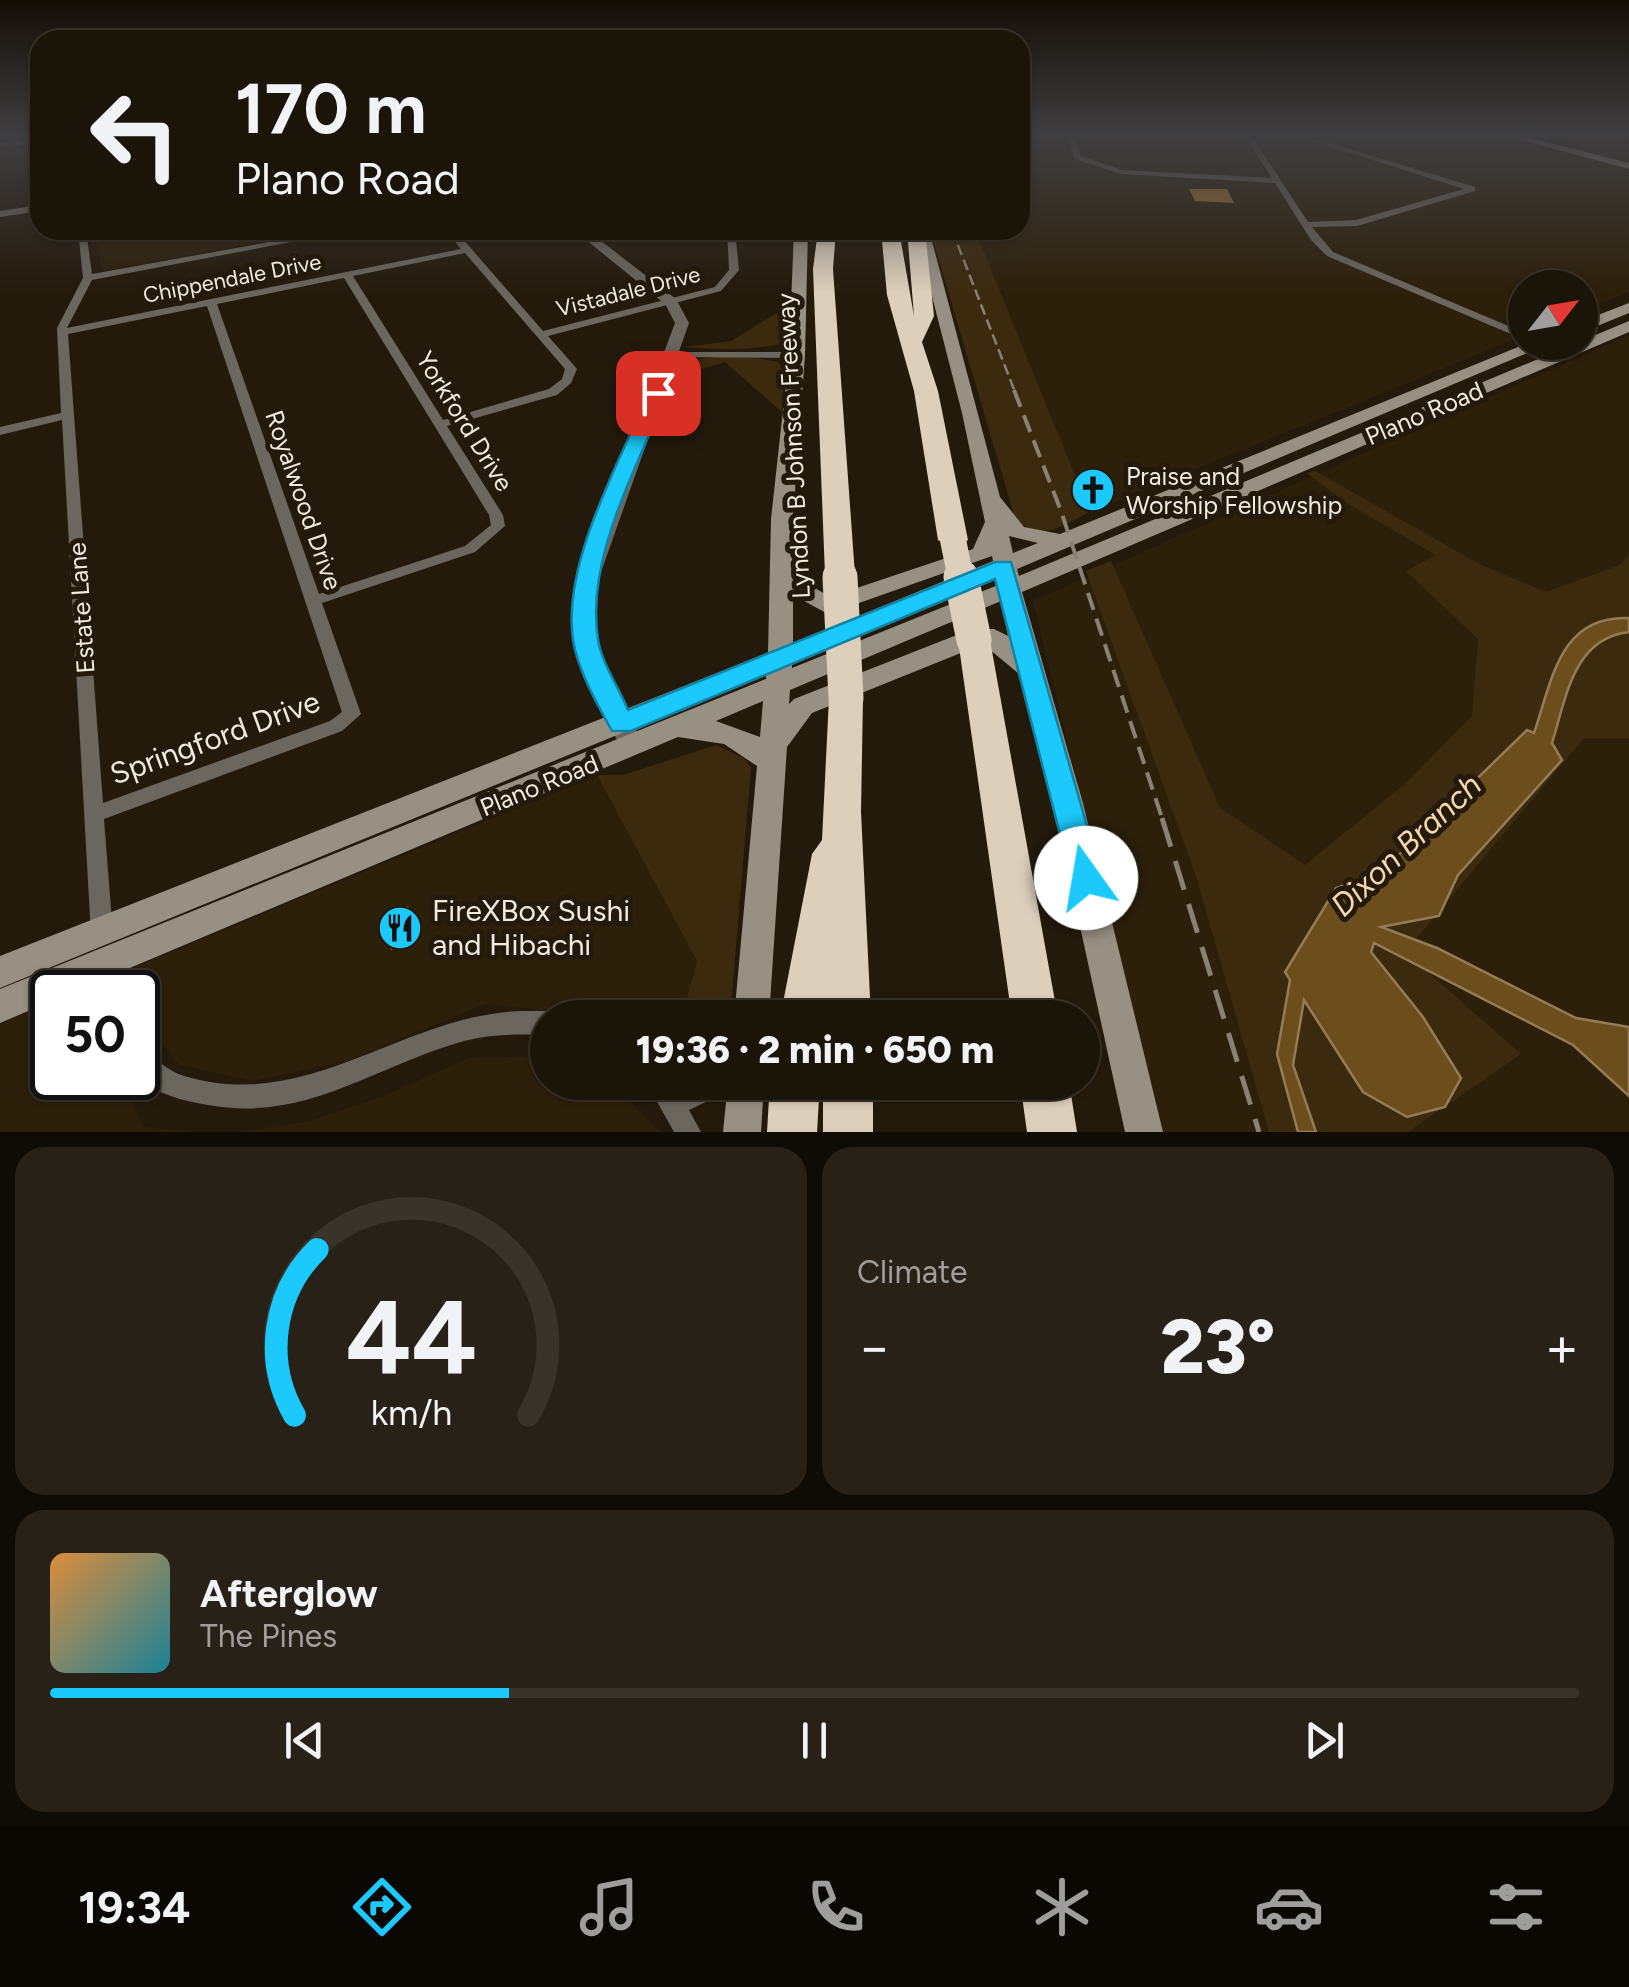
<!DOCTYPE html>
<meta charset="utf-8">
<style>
body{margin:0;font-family:Figtree,sans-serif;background:#282117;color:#f1f3f6;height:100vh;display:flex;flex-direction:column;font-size:38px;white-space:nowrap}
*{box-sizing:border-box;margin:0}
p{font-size:32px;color:#a09e9c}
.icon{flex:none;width:55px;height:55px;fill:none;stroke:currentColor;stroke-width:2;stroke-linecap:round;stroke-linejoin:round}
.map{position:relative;height:1132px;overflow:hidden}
.sheet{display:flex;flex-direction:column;gap:15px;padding:15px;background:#0f0b05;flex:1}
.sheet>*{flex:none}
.banner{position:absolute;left:30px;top:30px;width:1000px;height:210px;border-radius:30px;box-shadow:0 2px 8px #0004,0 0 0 2px #39332a;background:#1b1409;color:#f1f3f6;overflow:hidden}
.needle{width:65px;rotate:59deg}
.fabs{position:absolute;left:1508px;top:270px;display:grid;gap:20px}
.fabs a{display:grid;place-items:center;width:90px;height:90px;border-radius:50%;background:#1b1409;box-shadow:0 2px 8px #0004,0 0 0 2px #39332a;font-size:50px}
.speed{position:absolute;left:30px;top:970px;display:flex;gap:20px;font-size:50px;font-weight:700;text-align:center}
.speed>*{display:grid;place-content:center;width:130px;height:130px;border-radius:50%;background:#1b1409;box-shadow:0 2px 8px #0004,0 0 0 2px #39332a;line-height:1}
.speed .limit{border:5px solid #111;border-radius:15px;background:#fff;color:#111}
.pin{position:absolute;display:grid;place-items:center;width:85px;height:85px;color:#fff;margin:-42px;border-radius:20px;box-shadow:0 5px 15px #0006}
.me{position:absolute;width:110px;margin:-55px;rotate:347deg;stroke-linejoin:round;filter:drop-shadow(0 0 8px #0008)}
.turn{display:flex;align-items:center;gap:35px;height:210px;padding:0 40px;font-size:45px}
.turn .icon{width:130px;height:130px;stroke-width:2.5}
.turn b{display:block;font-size:70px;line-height:85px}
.big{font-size:75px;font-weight:800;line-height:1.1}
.sheet .widget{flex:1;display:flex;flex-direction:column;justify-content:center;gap:15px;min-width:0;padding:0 35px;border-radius:30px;background:#282117}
.sheet .dial{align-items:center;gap:0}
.dial svg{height:260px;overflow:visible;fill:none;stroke:#39332a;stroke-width:7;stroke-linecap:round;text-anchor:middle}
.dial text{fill:#f1f3f6;stroke:none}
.song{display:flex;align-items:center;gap:30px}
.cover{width:120px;height:120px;border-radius:15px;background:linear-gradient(135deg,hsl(30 70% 55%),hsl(190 70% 35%))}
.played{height:10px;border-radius:5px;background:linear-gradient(90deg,#1cc9fc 30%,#39332a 30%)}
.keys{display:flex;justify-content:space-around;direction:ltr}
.heat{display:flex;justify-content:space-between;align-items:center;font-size:55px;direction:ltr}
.sheet .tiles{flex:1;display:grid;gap:15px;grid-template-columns:1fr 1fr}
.widget:last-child{grid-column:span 2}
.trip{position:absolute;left:530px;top:1000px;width:570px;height:100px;border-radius:50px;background:#1b1409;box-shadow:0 2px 8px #0004,0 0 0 2px #39332a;font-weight:800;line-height:100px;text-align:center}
.tabs{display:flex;height:160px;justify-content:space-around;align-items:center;background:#0b0804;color:#a09e9c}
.tabs .icon{width:70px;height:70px}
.tabs .active{color:#1cc9fc}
.tabs b{font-size:45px;color:#f1f3f6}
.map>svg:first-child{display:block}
.built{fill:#2d200b}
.green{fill:#3c2a0f}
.water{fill:#6c4d1c;stroke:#947c57;stroke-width:2.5}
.building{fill:#a57731}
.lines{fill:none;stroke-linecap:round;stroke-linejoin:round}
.minor{fill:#6b665e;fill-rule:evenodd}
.tertiary{fill:#6b665e;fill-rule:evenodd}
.secondary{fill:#999084;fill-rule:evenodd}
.motorway{fill:#dccfbc;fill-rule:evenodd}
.rail-far2{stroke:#8a8175;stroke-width:2.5;stroke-dasharray:11 5;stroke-linecap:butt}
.rail-far1{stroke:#8a8175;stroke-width:4;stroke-dasharray:18 9;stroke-linecap:butt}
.rail{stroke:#8a8175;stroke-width:5;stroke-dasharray:30 15;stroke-linecap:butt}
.motorway-bridge-far1{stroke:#dccfbc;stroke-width:26}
.motorway-bridge{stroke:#dccfbc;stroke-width:35}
.route{fill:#1cc9fc;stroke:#1283a4;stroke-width:2.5}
.labels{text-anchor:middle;stroke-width:10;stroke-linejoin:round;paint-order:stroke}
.far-street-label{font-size:22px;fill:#f1eae0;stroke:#241a0c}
.street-label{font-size:25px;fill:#f1eae0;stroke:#241a0c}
.poi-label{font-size:25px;fill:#f1eae0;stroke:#241a0c;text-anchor:start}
.near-street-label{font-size:30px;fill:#f1eae0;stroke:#241a0c}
.near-poi-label{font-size:30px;fill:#f1eae0;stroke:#241a0c;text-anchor:start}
.near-water-label{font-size:32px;font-style:italic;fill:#f6d7ae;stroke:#241a0c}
</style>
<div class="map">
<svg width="1629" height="1132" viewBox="0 0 1629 1132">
<rect width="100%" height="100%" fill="#241a0c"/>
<g class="built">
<polygon points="1020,135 1500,135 1629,168 1629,292 1580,312 1580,288 1525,288 1525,335 1090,512 975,230 1020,230"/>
<polygon points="1533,135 1629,135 1629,159"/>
<polygon points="95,230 325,230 102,271"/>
<polygon points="1629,335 1629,1132 1162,1132 1033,601"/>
<polygon points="597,775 697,961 682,1017 607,1017 485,1004 347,1061 253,1081 180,1065 138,1018 138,992 132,992 128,970"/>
<polygon points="52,1002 52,1078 119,1078 144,1127 196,1132 0,1132 0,1024"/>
<polygon points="544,1056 547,1058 548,1082 604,1083 616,1088 661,1132 236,1132 307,1122 382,1097 469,1058"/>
</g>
<g class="green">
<path d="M930,230H975L1090,512C1061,526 1041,544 1015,518Z"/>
<path d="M791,304C791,313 793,329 789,337C779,353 704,349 685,347L731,341Z"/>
<path d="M757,358L778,362L783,368L782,412L725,362L682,375L679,371C696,352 733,358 757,358Z"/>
<polygon points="1315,471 1481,565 1546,592 1620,565 1629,554 1629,738 1584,738 1405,952 1521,1054 1408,1132 1269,1132 1196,876 1086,571 1111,561 1220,808 1305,865 1406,783 1472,716 1478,639 1406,571 1436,555 1345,502 1307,473"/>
<polygon points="716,745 743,758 751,768 730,1017 682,1017 697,961 597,775 623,775"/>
</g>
<path class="water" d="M1629,618V632C1573,638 1566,699 1552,743L1562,760L1458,875L1439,916L1381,927L1437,948L1576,1018L1629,1027V1096L1573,1045L1374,943L1371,952L1423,1017L1461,1078L1445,1107L1407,1117L1363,1092L1304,1000L1293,1065L1316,1132H1298L1277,1054L1290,980L1285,972L1336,888L1379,874L1527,730L1534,733C1552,681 1559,615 1629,618Z"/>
<g class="building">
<polygon points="1189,189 1227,189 1234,203 1195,201"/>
<polygon points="408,906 418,938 391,950 382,918"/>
</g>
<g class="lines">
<g class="minor">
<polygon points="1067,135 1073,135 1081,156 1122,170 1272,178 1244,135 1251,135 1308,222 1356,220 1464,189 1294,135 1303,135 1475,187 1475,191 1357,226 1312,227 1333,252 1525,333 1525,340 1327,256 1311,240 1275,183 1121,174 1075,159"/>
<polygon points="40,139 40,143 0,147 0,143"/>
<path d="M78,230H86L92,274L336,230H354L92,280L67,328L461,249L446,230H455L543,331L715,287L729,270L727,230H735L739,270L721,291L548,336L577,369L571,383L557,395L447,426L503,515L505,526L475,552L322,603L361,714L342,731L104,819L113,935L110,942L102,945L94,942L91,935L62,420L0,435V427L61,413L57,328L83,278ZM465,253L565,369L562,379L549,389L443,420L353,276ZM344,278L489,515L491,525L465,546L319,594L217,304ZM207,306L342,712L330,721L103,803L68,334Z"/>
<polygon points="1534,342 1553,342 1576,351 1570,354"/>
<polygon points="672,352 797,352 803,355 797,358 668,357 668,353"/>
<polygon points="98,953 106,956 116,992 94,992 87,963 90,956"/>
<path d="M524,1011H548L557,1018H548V1035C519,1034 491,1034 464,1041C374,1066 306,1123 208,1105C182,1101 158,1094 137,1078L138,1049C155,1056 165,1070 184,1076C310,1114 404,1013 524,1011Z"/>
<polygon points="646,1082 672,1082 677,1089 692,1082 732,1082 729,1091 689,1110 701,1132 674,1132"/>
</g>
<g class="tertiary">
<polygon points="40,205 40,211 0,217 0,211"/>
<polygon points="574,230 587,230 676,299 689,323 594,592 596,642 638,734 635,740 626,743 617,740 614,734 574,642 574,592 675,323 665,304"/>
</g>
<g class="secondary">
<polygon points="1503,135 1519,135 1629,163 1629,169"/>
<path d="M794,230H808L805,355L793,519V575L830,597L973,549L985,522L962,413L915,230H929L1000,497L1024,527L1060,534L1530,342H1553L1017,569L1019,576L1629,321V332L1022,592L1083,803L1163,1132H1125L1053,803L1018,673L983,644L812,713L787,747L769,1018H734L757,766L724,744L678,737L73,992H52V1001L0,1023V989L766,679V674L0,988V956L768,653L771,519L789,355ZM1009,536L1038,543L1013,553ZM992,556L993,561L793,643V595L828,614ZM996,578L998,585L792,668V663ZM1001,601L1008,636L994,629H972L794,699L789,704L790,690ZM763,701L760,737L716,721Z"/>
<polygon points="1629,303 1629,313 1580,333 1580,322"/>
<polygon points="728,1082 764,1082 761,1132 723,1132"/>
</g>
<g class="motorway">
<polygon points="818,230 836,230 833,269 855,575 840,585 825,575 813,269"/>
<polygon points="881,230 899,230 914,316 907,230 925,230 934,316 922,342 938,391 968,540 953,549 938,540 914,391 887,295"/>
<polygon points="974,629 986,632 990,640 1058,1018 1012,1018 958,640 962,632"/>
<polygon points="846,685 858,689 863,698 861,812 871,1018 780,1018 812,854 822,840 829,698 834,689"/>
<polygon points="770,1082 820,1082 817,1132 767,1132"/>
<rect x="823" y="1082" width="50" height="50"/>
<polygon points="1020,1082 1069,1082 1077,1132 1027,1132"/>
</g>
<polyline class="rail-far2" points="952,230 1015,392"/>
<polyline class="rail-far1" points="1014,390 1061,511 1163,821"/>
<polyline class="rail" points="1162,818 1259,1132"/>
<g class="motorway-bridge-far1">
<polyline points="953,540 961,579"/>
<polyline points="840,575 840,579"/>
</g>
<g class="motorway-bridge">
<polyline points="840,577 846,698"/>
<polyline points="961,577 974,640"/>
</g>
</g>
<linearGradient id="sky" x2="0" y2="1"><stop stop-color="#140e07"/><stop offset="0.46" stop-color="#3f3e40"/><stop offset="1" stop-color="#3f3e40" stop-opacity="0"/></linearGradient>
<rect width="1629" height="293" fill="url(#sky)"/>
<path class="route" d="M658,387L667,393C638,467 585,557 598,639C601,662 619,688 628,710L995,562H1011L1102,878L1097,888L1086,892L1075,888L1071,878L995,579L631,731H612C598,706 577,668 573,640C562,563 619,463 649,393Z"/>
<defs>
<g id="church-disc" transform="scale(2.25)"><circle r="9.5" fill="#1cc9fc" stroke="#241a0c"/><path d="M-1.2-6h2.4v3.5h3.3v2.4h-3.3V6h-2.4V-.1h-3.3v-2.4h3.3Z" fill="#111"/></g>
<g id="restaurant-disc" transform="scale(2.25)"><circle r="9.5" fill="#1cc9fc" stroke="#241a0c"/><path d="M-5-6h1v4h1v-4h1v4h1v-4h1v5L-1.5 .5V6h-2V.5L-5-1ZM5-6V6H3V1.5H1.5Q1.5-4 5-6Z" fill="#111"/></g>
</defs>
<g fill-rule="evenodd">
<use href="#church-disc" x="1093" y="490"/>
<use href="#restaurant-disc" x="400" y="928"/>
</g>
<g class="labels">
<g class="far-street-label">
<text transform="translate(232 278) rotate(-11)" y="8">Chippendale Drive</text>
<text transform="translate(628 291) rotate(-14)" y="8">Vistadale Drive</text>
</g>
<g class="street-label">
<text transform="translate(1424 413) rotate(-23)" y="9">Plano Road</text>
<text transform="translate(465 421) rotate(58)" y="9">Yorkford Drive</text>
<text transform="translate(793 446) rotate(-93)" y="9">Lyndon B Johnson Freeway</text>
<text transform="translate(304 500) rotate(71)" y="9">Royalwood Drive</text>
<text transform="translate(81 608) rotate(-94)" y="9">Estate Lane</text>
<text transform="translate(539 785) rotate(-22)" y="9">Plano Road</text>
</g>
<g class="poi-label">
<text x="1126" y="485">Praise and<tspan x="1126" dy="29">Worship Fellowship</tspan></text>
</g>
<g class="near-street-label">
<text transform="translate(215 738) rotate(-20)" y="10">Springford Drive</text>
</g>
<g class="near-poi-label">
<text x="432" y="921">FireXBox Sushi<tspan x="432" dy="34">and Hibachi</tspan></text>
</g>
<g class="near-water-label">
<text transform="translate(1406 845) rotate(-43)" y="11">Dixon Branch</text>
</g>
</g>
</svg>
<div class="fabs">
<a><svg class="needle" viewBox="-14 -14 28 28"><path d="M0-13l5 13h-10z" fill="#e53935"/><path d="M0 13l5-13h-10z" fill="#a09e9c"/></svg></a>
</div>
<div class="speed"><div class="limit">50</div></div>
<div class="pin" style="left:658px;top:393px;background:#d93025"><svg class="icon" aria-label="arrive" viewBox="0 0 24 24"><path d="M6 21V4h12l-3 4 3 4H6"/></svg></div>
<svg class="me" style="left:1086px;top:878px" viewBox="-20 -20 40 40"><circle r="19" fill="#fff"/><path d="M0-13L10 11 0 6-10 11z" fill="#1cc9fc"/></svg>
<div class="trip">19:36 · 2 min · 650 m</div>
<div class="banner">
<div class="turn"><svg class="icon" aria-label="left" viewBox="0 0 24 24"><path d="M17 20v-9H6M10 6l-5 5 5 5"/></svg><div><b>170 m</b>Plano Road</div></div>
</div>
</div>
<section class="sheet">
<div class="tiles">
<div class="widget dial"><svg viewBox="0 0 100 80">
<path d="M14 69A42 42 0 1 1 86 69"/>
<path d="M14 69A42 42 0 0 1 21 18" stroke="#1cc9fc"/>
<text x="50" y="56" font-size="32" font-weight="700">44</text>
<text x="50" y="72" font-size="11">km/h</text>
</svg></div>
<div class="widget"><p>Climate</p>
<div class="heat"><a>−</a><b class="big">23°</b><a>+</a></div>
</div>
<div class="widget">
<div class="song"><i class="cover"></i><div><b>Afterglow</b><p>The Pines</p></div></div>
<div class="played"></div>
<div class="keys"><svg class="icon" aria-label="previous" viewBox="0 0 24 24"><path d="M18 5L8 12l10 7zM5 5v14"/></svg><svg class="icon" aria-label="pause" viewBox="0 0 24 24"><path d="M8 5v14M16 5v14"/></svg><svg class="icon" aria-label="next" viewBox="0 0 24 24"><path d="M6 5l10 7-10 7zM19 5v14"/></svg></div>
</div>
</div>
</section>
<nav class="tabs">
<b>19:34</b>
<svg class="icon active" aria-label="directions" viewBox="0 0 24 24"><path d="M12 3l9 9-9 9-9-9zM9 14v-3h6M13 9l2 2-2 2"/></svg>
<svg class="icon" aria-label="music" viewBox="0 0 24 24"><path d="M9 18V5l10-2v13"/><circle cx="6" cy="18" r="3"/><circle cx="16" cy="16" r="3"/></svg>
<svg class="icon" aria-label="phone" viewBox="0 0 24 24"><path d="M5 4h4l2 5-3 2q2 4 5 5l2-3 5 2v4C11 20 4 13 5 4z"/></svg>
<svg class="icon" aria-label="climate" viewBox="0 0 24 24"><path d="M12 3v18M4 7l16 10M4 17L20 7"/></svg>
<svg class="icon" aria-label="car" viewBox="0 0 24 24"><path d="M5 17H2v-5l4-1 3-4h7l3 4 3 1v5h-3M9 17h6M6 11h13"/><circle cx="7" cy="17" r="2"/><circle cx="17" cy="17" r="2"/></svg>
<svg class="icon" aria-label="filters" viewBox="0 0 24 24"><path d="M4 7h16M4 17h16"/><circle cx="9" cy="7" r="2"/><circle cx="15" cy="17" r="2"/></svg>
</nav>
